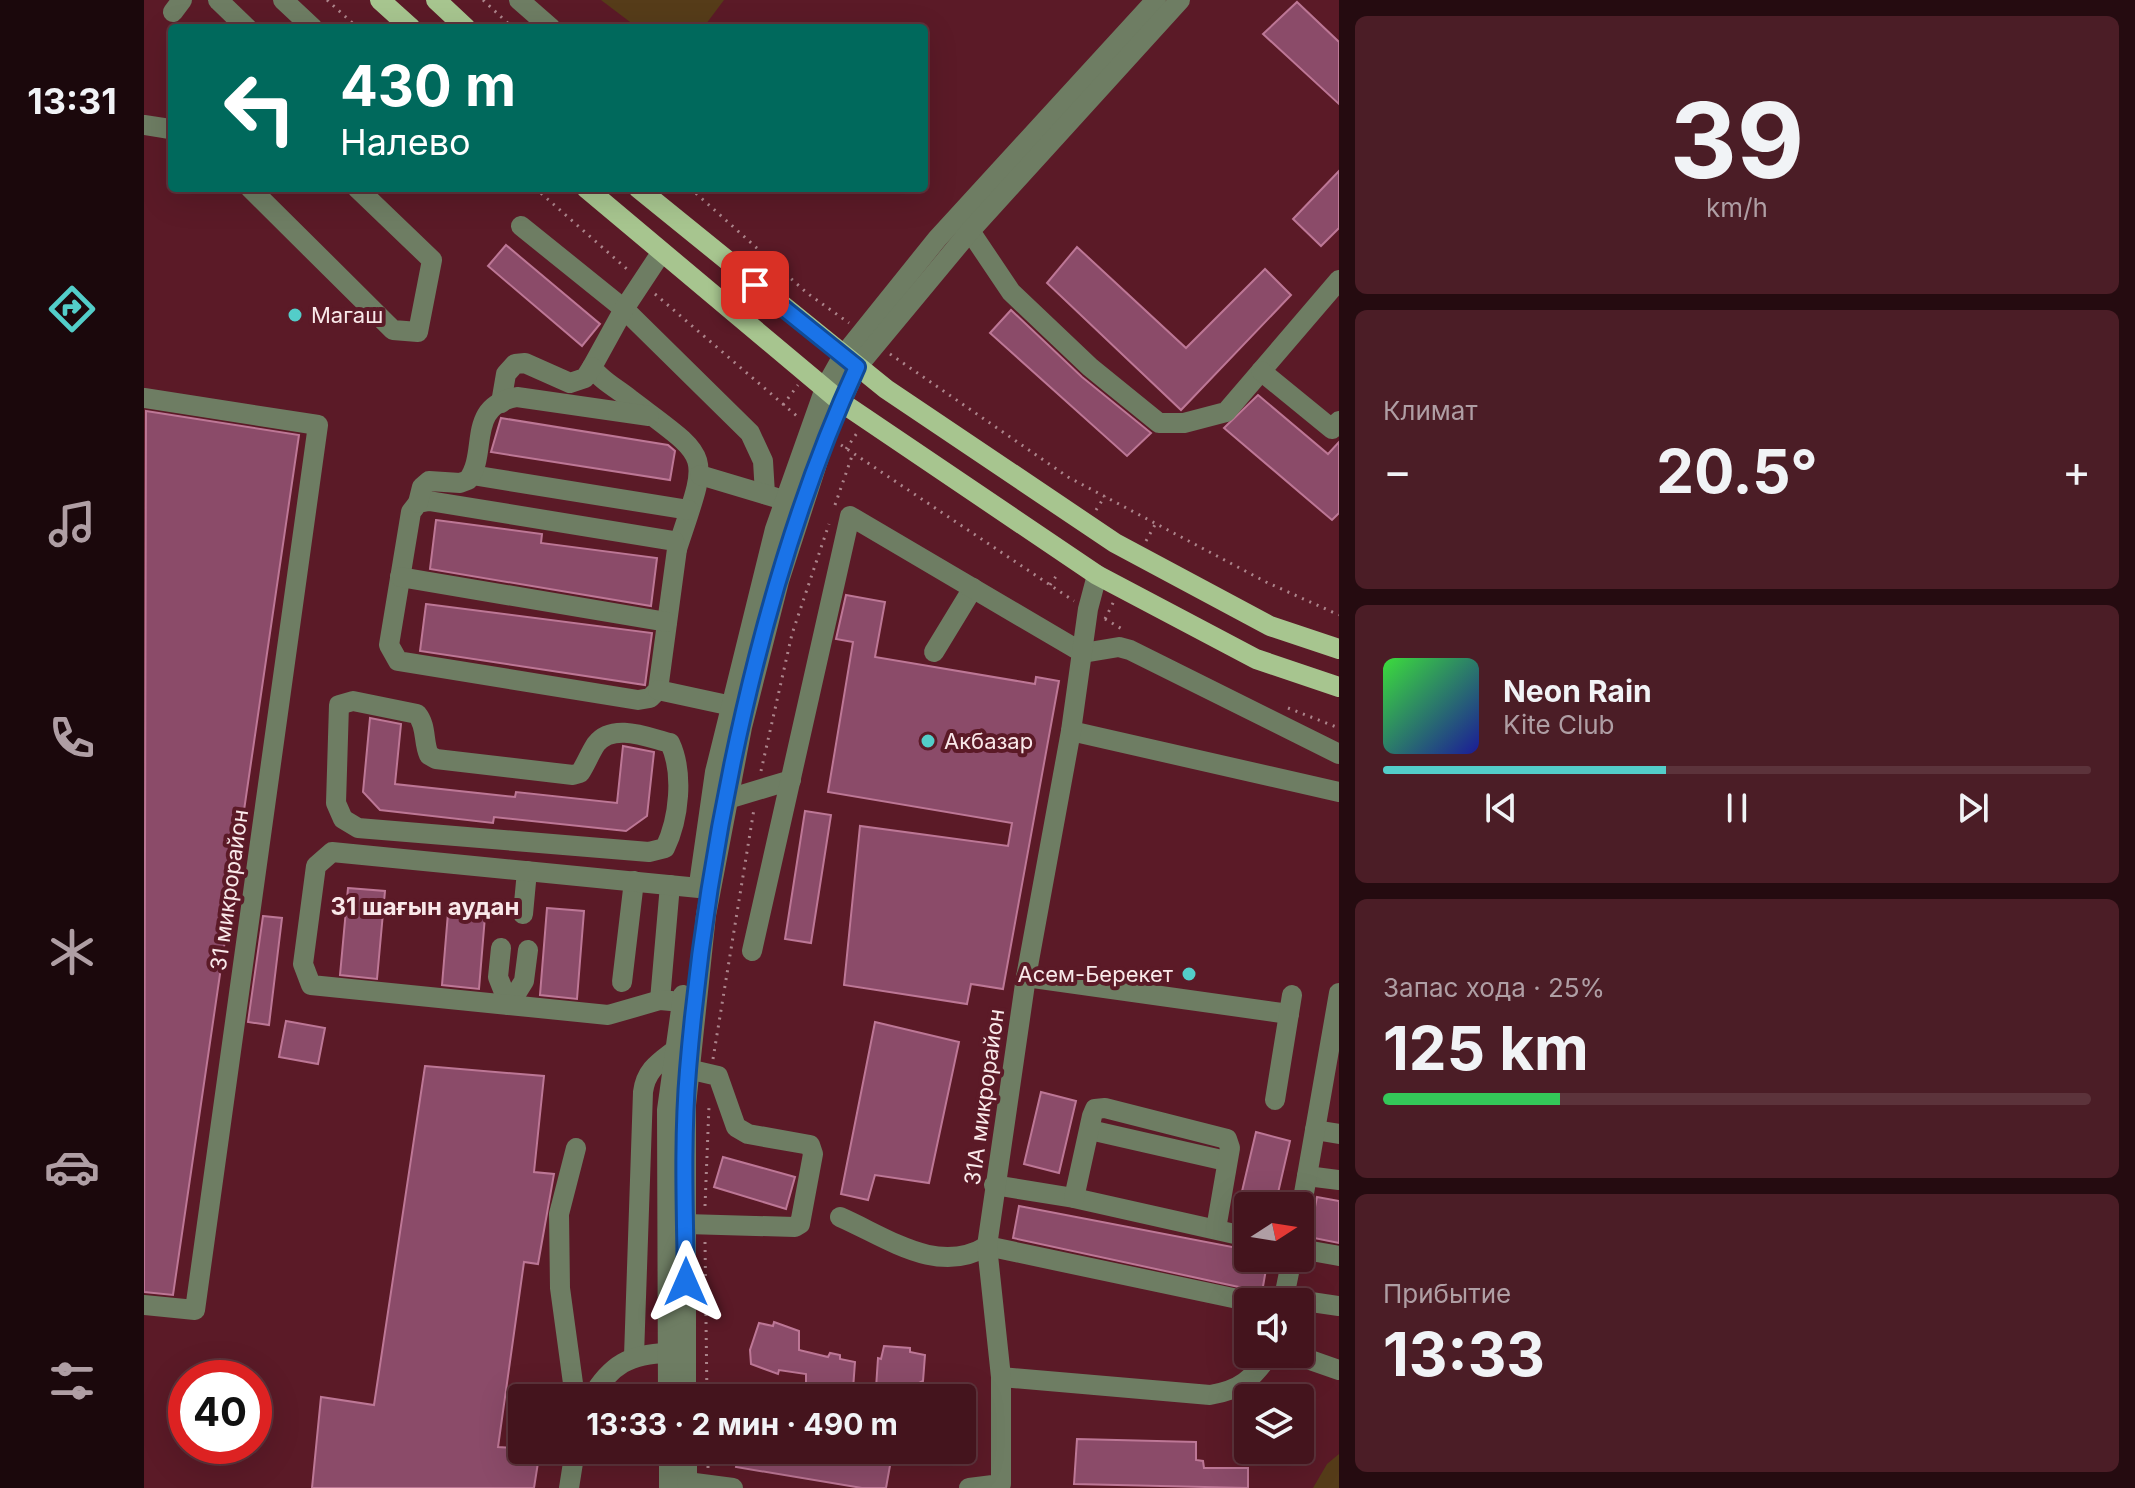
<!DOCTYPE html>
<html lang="ru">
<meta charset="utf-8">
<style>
body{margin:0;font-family:Inter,sans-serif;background:#4b1d26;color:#f1f3f6;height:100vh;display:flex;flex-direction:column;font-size:30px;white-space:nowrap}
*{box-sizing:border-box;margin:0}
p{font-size:26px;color:#af9ea4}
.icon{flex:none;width:44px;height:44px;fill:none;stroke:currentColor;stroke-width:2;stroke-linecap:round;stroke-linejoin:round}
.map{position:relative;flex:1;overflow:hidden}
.details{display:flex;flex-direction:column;gap:16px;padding:16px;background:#250b10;width:796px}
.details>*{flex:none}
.top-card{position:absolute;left:24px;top:24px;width:760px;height:168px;border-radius:8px;box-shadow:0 8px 32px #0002,0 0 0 2px #5c333b;background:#00695c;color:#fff;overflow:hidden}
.needle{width:52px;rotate:78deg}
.controls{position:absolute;left:1090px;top:1192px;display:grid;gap:16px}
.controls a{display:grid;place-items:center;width:80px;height:80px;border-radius:8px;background:#44141d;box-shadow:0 8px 32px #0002,0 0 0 2px #5c333b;font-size:40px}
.speed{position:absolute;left:24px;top:1360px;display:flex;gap:16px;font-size:40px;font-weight:700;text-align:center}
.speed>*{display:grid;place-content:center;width:104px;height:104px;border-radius:50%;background:#44141d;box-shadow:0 8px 32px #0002,0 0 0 2px #5c333b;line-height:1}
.speed .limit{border:12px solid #d22;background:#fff;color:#111}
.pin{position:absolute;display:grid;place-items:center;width:68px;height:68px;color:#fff;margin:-34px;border-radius:16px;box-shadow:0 4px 12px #0006}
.me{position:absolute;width:88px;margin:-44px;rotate:0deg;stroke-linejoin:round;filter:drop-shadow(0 0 6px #0008)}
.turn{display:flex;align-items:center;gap:28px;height:168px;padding:0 40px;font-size:36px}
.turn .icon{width:104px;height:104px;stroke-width:2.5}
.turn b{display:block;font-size:56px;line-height:68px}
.big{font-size:60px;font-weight:700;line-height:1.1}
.details .card{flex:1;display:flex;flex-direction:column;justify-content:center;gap:12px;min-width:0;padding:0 28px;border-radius:12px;background:#4b1d26}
.details .dial{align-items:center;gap:0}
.dial b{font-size:104px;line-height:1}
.song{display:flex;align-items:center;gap:24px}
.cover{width:96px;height:96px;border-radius:12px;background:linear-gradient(135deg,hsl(120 70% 55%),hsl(240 70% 35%))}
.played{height:8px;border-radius:4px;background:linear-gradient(90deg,#53cdc9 40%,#5c333b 40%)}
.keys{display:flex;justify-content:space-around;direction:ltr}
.heat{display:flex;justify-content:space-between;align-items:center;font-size:44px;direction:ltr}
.charge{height:12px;border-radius:6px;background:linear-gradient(90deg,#34c759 25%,#5c333b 0)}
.trip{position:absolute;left:364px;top:1384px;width:468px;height:80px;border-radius:8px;background:#44141d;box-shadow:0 8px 32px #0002,0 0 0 2px #5c333b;font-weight:700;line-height:80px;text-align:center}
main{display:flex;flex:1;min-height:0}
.tab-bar{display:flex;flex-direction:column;width:144px;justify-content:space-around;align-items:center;background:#1b080c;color:#af9ea4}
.tab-bar .icon{width:56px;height:56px}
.tab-bar .active{color:#53cdc9}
.tab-bar b{font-size:36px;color:#f1f3f6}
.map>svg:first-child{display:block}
.green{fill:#563c19}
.building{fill:#8b4b69;stroke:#bd7796;stroke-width:2}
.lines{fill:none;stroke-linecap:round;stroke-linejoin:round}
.path{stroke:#ac848b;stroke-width:3;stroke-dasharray:2 6;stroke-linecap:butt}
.minor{stroke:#6e7d63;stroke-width:20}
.major{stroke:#a7c58f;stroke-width:20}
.route-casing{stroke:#114b97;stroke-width:20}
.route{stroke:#1a73e8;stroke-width:14}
.poi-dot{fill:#53cdc9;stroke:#5b1a27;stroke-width:3}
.labels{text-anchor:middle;stroke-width:8;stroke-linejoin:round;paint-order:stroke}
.poi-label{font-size:22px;fill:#f9e8e9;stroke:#5b1a27;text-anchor:start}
.street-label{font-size:22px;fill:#f9e8e9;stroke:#5b1a27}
.neighbourhood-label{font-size:24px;font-weight:bold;fill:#f9e8e9;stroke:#5b1a27}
</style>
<main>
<nav class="tab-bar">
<b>13:31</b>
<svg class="icon active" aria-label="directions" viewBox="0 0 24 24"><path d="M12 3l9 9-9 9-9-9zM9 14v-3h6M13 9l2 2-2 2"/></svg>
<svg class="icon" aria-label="music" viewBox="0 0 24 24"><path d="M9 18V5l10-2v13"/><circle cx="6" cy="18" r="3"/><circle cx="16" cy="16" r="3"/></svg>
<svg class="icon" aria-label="phone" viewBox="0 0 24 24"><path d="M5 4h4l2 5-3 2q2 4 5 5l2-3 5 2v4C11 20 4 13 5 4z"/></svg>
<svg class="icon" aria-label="climate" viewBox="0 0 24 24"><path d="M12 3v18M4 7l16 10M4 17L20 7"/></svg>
<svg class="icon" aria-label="car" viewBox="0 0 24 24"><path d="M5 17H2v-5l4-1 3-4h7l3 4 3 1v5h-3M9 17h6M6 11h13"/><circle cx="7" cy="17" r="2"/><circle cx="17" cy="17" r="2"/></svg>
<svg class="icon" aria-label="filters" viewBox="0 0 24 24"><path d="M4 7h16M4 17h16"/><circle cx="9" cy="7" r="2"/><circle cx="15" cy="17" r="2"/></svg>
</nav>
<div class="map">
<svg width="1195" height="1488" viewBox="0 0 1195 1488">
<rect width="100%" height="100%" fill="#5b1a27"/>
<g class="green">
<polygon points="457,0 580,0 559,28 494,28"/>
<polygon points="1195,1454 1195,1488 1169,1488 1183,1464"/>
</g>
<g class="building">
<polygon points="1153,2 1195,42 1195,104 1119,34"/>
<polygon points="1195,171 1195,228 1177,246 1149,219"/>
<polygon points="362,245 456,324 438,346 344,266"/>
<polygon points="933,247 1042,348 1121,269 1147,295 1037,410 903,283"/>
<polygon points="867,310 938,377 1007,433 983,456 846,333"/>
<polygon points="1114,395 1184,454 1195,442 1195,513 1188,520 1080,428"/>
<polygon points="2,411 155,435 29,1295 0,1292"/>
<polygon points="357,418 524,445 531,451 526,480 347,452"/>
<polygon points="292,520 398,534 397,543 513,558 507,606 286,569"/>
<polygon points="702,595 741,602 731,657 891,684 892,677 915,681 859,989 827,984 823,1004 700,985 716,826 864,846 868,823 684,792 709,642 692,639"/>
<polygon points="282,604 508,633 501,685 276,651"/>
<polygon points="226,718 257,724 251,784 371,797 372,792 473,803 479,746 510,752 503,816 482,831 350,817 349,823 236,810 219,792"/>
<polygon points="661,811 687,815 667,943 641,939"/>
<polygon points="204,888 241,891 233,979 196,975"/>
<polygon points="305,901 342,904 335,989 298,985"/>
<polygon points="403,908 440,911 433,999 396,995"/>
<polygon points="119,916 138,918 125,1025 104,1022"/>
<polygon points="142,1021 181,1028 174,1064 135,1057"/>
<polygon points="731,1022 815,1042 785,1183 731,1175 724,1200 697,1194"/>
<polygon points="281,1066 400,1076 390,1172 410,1174 394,1264 380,1262 354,1447 396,1450 390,1488 168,1488 177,1397 230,1405"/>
<polygon points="897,1092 932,1101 915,1173 880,1164"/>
<polygon points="1112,1132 1146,1141 1131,1206 1095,1204"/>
<polygon points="579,1157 651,1177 642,1209 570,1187"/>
<polygon points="1173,1197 1195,1201 1195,1243 1165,1237"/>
<polygon points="875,1206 1104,1250 1104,1258 1124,1258 1118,1292 869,1238"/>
<polygon points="630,1322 655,1331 655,1350 684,1357 686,1353 696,1355 696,1359 711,1362 709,1389 705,1391 704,1398 662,1395 662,1374 635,1370 634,1374 607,1364 606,1350 615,1323 629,1326"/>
<polygon points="740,1346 766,1348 766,1352 781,1355 779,1381 775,1383 773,1395 760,1393 759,1397 732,1388 734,1358 737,1359"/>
<polygon points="933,1439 1052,1442 1052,1460 1059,1461 1060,1468 1104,1468 1104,1488 930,1484"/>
<polygon points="595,1450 689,1450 747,1460 742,1488 718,1488 592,1467"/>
</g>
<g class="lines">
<g class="path">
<polyline points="183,0 214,28"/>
<polyline points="339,0 369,28"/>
<polyline points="391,188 484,270"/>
<polyline points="546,188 663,293 705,323"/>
<polyline points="511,294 654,417"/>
<polyline points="746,354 924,477 1122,582 1195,615"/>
<polyline points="639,405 654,385"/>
<polyline points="697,445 930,601"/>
<polyline points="702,449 713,433"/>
<polyline points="691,505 709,453"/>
<polyline points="952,510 961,496"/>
<polyline points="1002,541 1012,523"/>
<polyline points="906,585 915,572"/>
<polyline points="961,619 978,629"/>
<polyline points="961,619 970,601"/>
<polyline points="1144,708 1195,728"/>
<polyline points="617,771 648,634 685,524"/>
<polyline points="569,1059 610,809"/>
<polyline points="561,1206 565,1106"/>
<polyline points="561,1242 563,1398"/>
<polyline points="564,1450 564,1468"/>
</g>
<g class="minor">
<polyline points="74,0 103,28"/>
<polyline points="139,0 169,28"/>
<polyline points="375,0 407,28"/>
<polyline points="29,12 38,0"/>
<polyline points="0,125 26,129"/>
<polyline points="106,188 249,330 274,332 288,260 213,188"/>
<polyline points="377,226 480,309 606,433 619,461 621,494"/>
<polyline points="826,231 867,292 946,367 1015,423 1040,423 1082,412 1195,280"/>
<path d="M517,253L480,309L448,367C456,380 474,389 486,399C569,462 566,449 533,549"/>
<polyline points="1117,371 1188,429 1195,421"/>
<polyline points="0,398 174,425 51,1310 0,1305"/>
<polyline points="357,403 362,374 371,364 381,363 426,383 441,378 448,367"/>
<polyline points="328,475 545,510"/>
<polyline points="556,475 633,498"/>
<polygon points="285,501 530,541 533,549 514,690 506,698 494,700 254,661 245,645 267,512 274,503"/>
<path d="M274,503L278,487L285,481L316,483L324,480C345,452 321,406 373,397L505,416"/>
<polyline points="256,577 523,622"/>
<polyline points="790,652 829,588"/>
<polyline points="514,690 588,706"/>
<path d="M209,701L273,714C283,726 279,742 285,755L292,759L429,775L436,773C442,764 446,753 452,744C469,722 505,738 526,743C540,773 535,819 521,848L505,852L214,828L199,819L192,803L195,705Z"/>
<polyline points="927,731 1195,792"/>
<polyline points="584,799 647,780"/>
<polyline points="555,884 571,772 631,529 681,388 699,356 793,239 1012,0"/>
<polyline points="379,914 383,871"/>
<polyline points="357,948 354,977 365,1005 380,981 384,950"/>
<polyline points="608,951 706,516 939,653 975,647 986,650 1195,754"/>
<polyline points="882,977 1145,1014"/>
<polyline points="478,982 490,881"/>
<polyline points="516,1000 526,885"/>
<polyline points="538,1002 516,1000 464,1015 167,985 159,964 172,866 188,852 555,888"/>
<polyline points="1131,1100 1148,995"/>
<polyline points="946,1130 1082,1161"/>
<polyline points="1171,1130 1195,1134"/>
<polyline points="1163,1176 1195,1180"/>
<polyline points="850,1185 930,1198 1104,1237"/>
<polyline points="930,1198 948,1116 951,1109 961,1108 1083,1139 1086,1148 1072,1229"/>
<polyline points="1156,1216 1195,993"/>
<path d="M696,1217C744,1238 794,1276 843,1246L1089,1298"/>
<polyline points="542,1224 651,1227 656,1224 669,1154 666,1145 604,1134 592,1127 574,1076 544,1069"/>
<polyline points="1156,1249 1195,1256"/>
<polyline points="1140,1298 1195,1306"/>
<polyline points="1139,1302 1148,1258"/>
<polyline points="1149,1354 1195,1370"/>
<path d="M490,1356L499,1092C502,1070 514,1063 531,1050"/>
<path d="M857,1377L1066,1395C1097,1390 1108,1379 1126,1354"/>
<polyline points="431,1398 416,1288 415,1214 432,1148"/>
<path d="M447,1398C467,1364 486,1354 524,1353"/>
<polyline points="524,1398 523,1110 539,995"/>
<polyline points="542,1398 542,1105 562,915 598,727 635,581 682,436 713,367 826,231 1036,0"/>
<polyline points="525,1450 525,1488"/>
<polyline points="543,1450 543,1488"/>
<polyline points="543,1482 589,1488"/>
<polyline points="425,1488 431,1450"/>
<polyline points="825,1488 857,1484 857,1377 843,1246 882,977 927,731 944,609 953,575"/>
</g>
<g class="major">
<polyline points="236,0 267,28"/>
<polyline points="292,0 322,28"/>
<polyline points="442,188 697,402 953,575 1112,659 1195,687"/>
<polyline points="494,188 742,389 971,543 1126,626 1195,649"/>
</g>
</g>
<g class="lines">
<g class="route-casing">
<path id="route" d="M542,1282C541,1212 538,1140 544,1070C563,843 618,574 713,367L611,285"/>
</g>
<use href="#route" class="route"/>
</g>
<g class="poi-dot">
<circle cx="151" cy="315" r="8"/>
<circle cx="784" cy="741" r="8"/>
<circle cx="1045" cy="974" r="8"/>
</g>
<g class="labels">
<g class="poi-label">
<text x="167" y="323">Магаш</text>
<text x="800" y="749">Акбазар</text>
<text x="1029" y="982" text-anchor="end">Асем-Берекет</text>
</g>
<g class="street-label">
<text transform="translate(85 890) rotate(-82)" y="8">31 микрорайон</text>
<text transform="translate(840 1097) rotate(-82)" y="8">31А микрорайон</text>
</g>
<g class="neighbourhood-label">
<text x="281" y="915">31 шағын аудан</text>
</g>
</g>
</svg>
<div class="controls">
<a><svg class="needle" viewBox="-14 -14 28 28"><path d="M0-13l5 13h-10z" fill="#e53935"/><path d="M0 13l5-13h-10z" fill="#af9ea4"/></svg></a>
<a><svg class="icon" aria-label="sound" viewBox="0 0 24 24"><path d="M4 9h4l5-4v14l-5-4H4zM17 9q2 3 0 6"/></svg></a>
<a><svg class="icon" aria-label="layers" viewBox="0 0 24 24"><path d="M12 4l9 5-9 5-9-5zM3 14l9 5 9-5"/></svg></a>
</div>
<div class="speed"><div class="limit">40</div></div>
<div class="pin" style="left:611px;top:285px;background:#d93025"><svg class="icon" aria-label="arrive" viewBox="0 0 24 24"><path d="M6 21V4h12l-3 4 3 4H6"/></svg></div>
<svg class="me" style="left:542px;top:1282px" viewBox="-20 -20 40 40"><path d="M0-17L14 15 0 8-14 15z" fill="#1a73e8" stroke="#fff" stroke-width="4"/></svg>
<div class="trip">13:33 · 2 мин · 490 m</div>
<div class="top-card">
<div class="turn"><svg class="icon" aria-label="left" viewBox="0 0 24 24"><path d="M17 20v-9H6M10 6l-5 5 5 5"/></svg><div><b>430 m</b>Налево</div></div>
</div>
</div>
<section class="details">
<div class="card dial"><b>39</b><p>km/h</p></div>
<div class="card"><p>Климат</p>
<div class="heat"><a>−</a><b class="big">20.5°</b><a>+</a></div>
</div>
<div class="card">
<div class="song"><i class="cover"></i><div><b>Neon Rain</b><p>Kite Club</p></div></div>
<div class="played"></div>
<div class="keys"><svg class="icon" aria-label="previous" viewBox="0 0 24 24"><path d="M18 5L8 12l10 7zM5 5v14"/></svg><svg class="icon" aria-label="pause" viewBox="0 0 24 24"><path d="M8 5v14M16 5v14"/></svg><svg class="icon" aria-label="next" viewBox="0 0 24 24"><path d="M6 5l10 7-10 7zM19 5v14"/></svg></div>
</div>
<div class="card"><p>Запас хода · 25%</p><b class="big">125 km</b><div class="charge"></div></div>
<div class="card"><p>Прибытие</p><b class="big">13:33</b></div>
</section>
</main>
